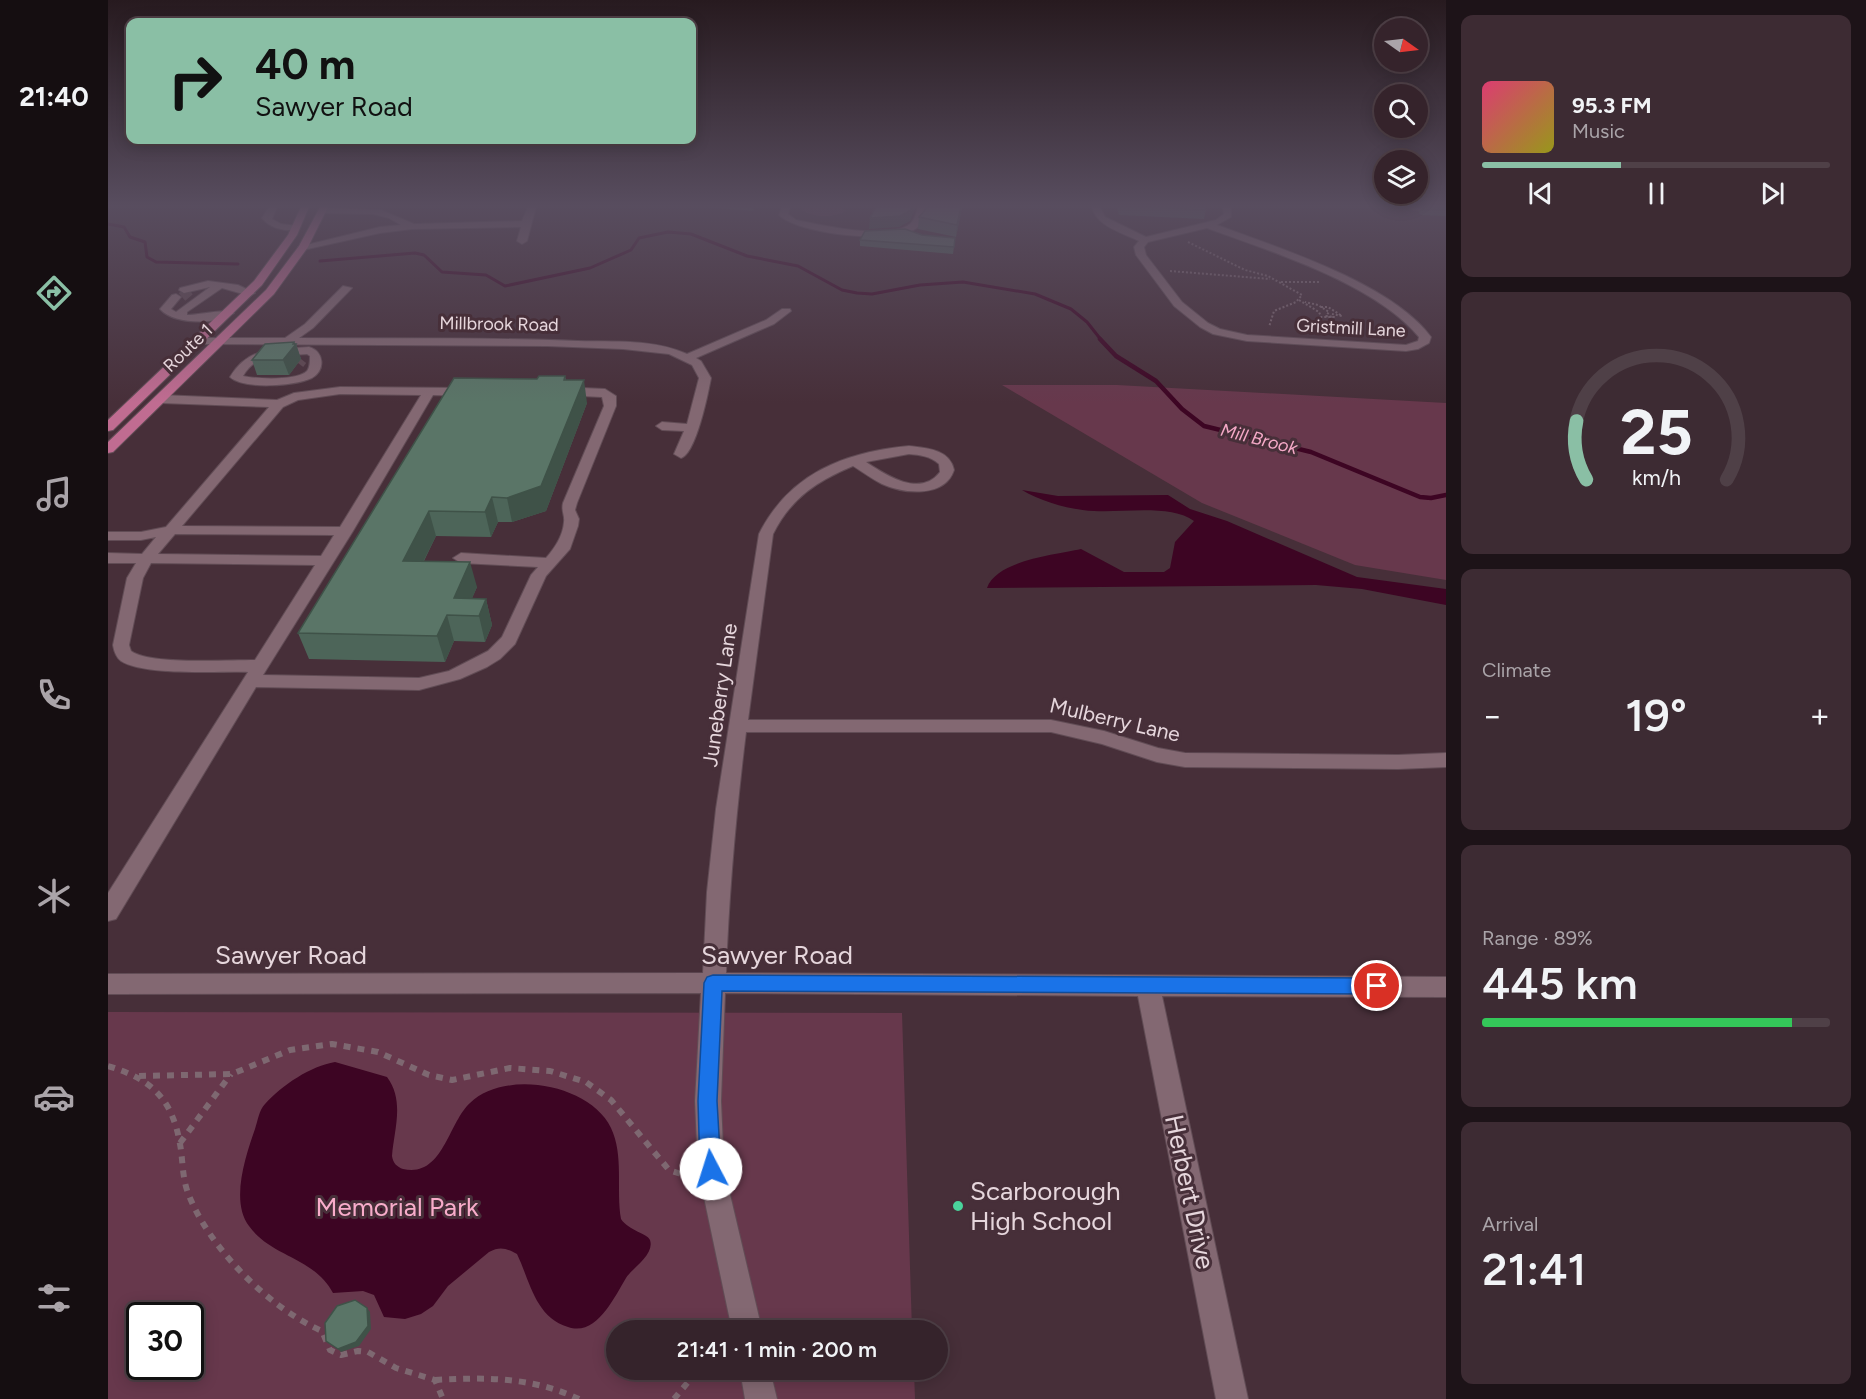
<!DOCTYPE html>
<meta charset="utf-8">
<style>
body{margin:0;font-family:Figtree,sans-serif;background:#3d2b33;color:#f1f3f6;height:100vh;display:flex;flex-direction:column;font-size:22px;white-space:nowrap}
*{box-sizing:border-box;margin:0}
p{font-size:20px;color:#aaa4a9}
.icon{flex:none;width:33px;height:33px;fill:none;stroke:currentColor;stroke-width:2;stroke-linecap:round;stroke-linejoin:round}
.map{position:relative;flex:1;overflow:hidden}
.drawer{display:flex;flex-direction:column;gap:15px;padding:15px;background:#1d1318;width:420px}
.drawer>*{flex:none}
.top-card{position:absolute;left:18px;top:18px;width:570px;height:126px;border-radius:12px;box-shadow:0 3px 15px #0003,0 0 0 2px #4f4047;background:#8abfa5;color:#111;overflow:hidden}
.needle{width:39px;rotate:104deg}
.controls{position:absolute;left:1266px;top:18px;display:grid;gap:12px}
.controls a{display:grid;place-items:center;width:54px;height:54px;border-radius:50%;background:#35232b;box-shadow:0 3px 15px #0003,0 0 0 2px #4f4047;font-size:30px}
.speed{position:absolute;left:18px;top:1302px;display:flex;gap:12px;font-size:30px;font-weight:700;text-align:center}
.speed>*{display:grid;place-content:center;width:78px;height:78px;border-radius:50%;background:#35232b;box-shadow:0 3px 15px #0003,0 0 0 2px #4f4047;line-height:1}
.speed .limit{border:3px solid #111;border-radius:9px;background:#fff;color:#111}
.pin{position:absolute;display:grid;place-items:center;width:51px;height:51px;color:#fff;margin:-26px;border:3px solid #fff;border-radius:50%;box-shadow:0 2px 6px #0007}
.me{position:absolute;width:66px;margin:-33px;rotate:355deg;stroke-linejoin:round;filter:drop-shadow(0 0 4px #0008)}
.turn{display:flex;align-items:center;gap:21px;height:126px;padding:0 30px;font-size:27px}
.turn .icon{width:78px;height:78px;stroke-width:2.5}
.turn b{display:block;font-size:42px;line-height:51px}
.big{font-size:45px;font-weight:600;line-height:1.1}
.drawer .card{flex:1;display:flex;flex-direction:column;justify-content:center;gap:9px;min-width:0;padding:0 21px;border-radius:12px;background:#3d2b33}
.drawer .dial{align-items:center;gap:0}
.dial svg{height:156px;overflow:visible;fill:none;stroke:#4f4047;stroke-width:7;stroke-linecap:round;text-anchor:middle}
.dial text{fill:#f1f3f6;stroke:none}
.song{display:flex;align-items:center;gap:18px}
.cover{width:72px;height:72px;border-radius:9px;background:linear-gradient(135deg,hsl(340 70% 55%),hsl(60 70% 35%))}
.played{height:6px;border-radius:3px;background:linear-gradient(90deg,#8abfa5 40%,#4f4047 40%)}
.keys{display:flex;justify-content:space-around;direction:ltr}
.heat{display:flex;justify-content:space-between;align-items:center;font-size:33px;direction:ltr}
.charge{height:9px;border-radius:4px;background:linear-gradient(90deg,#34c759 89%,#4f4047 0)}
.trip{position:absolute;left:498px;top:1320px;width:342px;height:60px;border-radius:30px;background:#35232b;box-shadow:0 3px 15px #0003,0 0 0 2px #4f4047;font-weight:600;line-height:60px;text-align:center}
main{display:flex;flex:1;min-height:0}
.menu{display:flex;flex-direction:column;width:108px;justify-content:space-around;align-items:center;background:#150e11;color:#aaa4a9}
.menu .icon{width:42px;height:42px}
.menu .selected{color:#8abfa5}
.menu b{font-size:27px;color:#f1f3f6}
.map>svg:first-child{display:block}
.green{fill:#67384c;fill-rule:evenodd}
.water{fill:#3d0523}
.lines{fill:none;stroke-linecap:round;stroke-linejoin:round}
.stream-far1{stroke:#3d0523;stroke-width:3}
.stream{stroke:#3d0523;stroke-width:4.5}
.minor-tunnel-far1{stroke:#5f4851;stroke-width:10;stroke-dasharray:10 5;stroke-linecap:butt}
.minor-tunnel{stroke:#5f4851;stroke-width:13;stroke-dasharray:13 6;stroke-linecap:butt}
.minor-casing{stroke:#614c55;stroke-width:2}
.major-casing{stroke:#614c55;stroke-width:2}
.path-far1{stroke:#7e6871;stroke-width:2;stroke-dasharray:2 2;stroke-linecap:butt}
.path{stroke:#7e6871;stroke-width:6;stroke-dasharray:7 7;stroke-linecap:butt}
.minor{fill:#836872;fill-rule:evenodd}
.major{fill:#c06c91;fill-rule:evenodd}
.wall{fill:#4d6559}
.shaded-wall{fill:#3f5248}
.building{fill:#5a7567;stroke:#3f5248;stroke-width:1.5}
.route{fill:#1a73e8;stroke:#114b97;stroke-width:1.5}
.poi-dot{fill:#4ad49c;stroke:#472f39;stroke-width:2}
.labels{text-anchor:middle;stroke-width:6;stroke-linejoin:round;paint-order:stroke}
.far-street-label{font-size:18px;fill:#e6d6dc;stroke:#472f39}
.far-water-label{font-size:18px;font-style:italic;fill:#f5a9c7;stroke:#472f39}
.street-label{font-size:21px;fill:#e6d6dc;stroke:#472f39}
.near-street-label{font-size:26px;fill:#e6d6dc;stroke:#472f39}
.near-poi-label{font-size:26px;fill:#e6d6dc;stroke:#472f39;text-anchor:start}
.near-park-label{font-size:26px;fill:#f8acca;stroke:#472f39}
</style>
<main>
<nav class="menu">
<b>21:40</b>
<svg class="icon selected" aria-label="directions" viewBox="0 0 24 24"><path d="M12 3l9 9-9 9-9-9zM9 14v-3h6M13 9l2 2-2 2"/></svg>
<svg class="icon" aria-label="music" viewBox="0 0 24 24"><path d="M9 18V5l10-2v13"/><circle cx="6" cy="18" r="3"/><circle cx="16" cy="16" r="3"/></svg>
<svg class="icon" aria-label="phone" viewBox="0 0 24 24"><path d="M5 4h4l2 5-3 2q2 4 5 5l2-3 5 2v4C11 20 4 13 5 4z"/></svg>
<svg class="icon" aria-label="climate" viewBox="0 0 24 24"><path d="M12 3v18M4 7l16 10M4 17L20 7"/></svg>
<svg class="icon" aria-label="car" viewBox="0 0 24 24"><path d="M5 17H2v-5l4-1 3-4h7l3 4 3 1v5h-3M9 17h6M6 11h13"/><circle cx="7" cy="17" r="2"/><circle cx="17" cy="17" r="2"/></svg>
<svg class="icon" aria-label="filters" viewBox="0 0 24 24"><path d="M4 7h16M4 17h16"/><circle cx="9" cy="7" r="2"/><circle cx="15" cy="17" r="2"/></svg>
</nav>
<div class="map">
<svg width="1338" height="1399" viewBox="0 0 1338 1399">
<rect width="100%" height="100%" fill="#472f39"/>
<g class="green">
<path d="M696,207H732L738,211C728,218 701,218 693,209Z"/>
<polygon points="894,385 1009,385 1338,403 1338,580 1247,565 1094,503"/>
<path d="M0,1012L794,1013L804,1330H508V1370H806L807,1399H0ZM32,1316H82V1366H32Z"/>
</g>
<g class="water">
<path d="M914,490L950,496L1060,495L1082,509L1119,521L1249,577L1338,589V605L1254,589L1208,585L879,588C889,560 947,555 973,549L1016,572H1056L1062,568L1067,542L1086,521C1063,504 1014,513 986,511C963,510 934,502 914,490Z"/>
<path d="M227,1062L279,1077C297,1101 286,1130 284,1156C285,1163 289,1167 295,1169C335,1178 340,1123 362,1103C397,1069 482,1084 503,1128C516,1155 508,1190 513,1219C521,1231 539,1233 542,1240C547,1255 524,1268 518,1278C506,1298 488,1337 460,1327C427,1317 422,1281 409,1254C398,1248 392,1246 381,1252L340,1286L325,1306L313,1314L297,1319L276,1317L266,1295L255,1291L225,1293C206,1257 163,1257 141,1226C122,1201 138,1155 147,1129C150,1120 151,1110 157,1104C174,1085 203,1066 227,1062Z"/>
</g>
<g class="lines">
<g class="stream-far1">
<polyline points="0,224 16,227 22,237 37,242 39,257 48,262 130,264"/>
<polyline points="212,261 307,253 316,255 334,272 378,275 397,286 482,268 523,250 531,238 560,232 583,234 639,256 690,266 734,290 749,293 764,294 812,285 855,282 927,294 963,309 979,322 994,341"/>
</g>
<polyline class="stream" points="992,339 1008,356 1048,381 1074,409 1096,426 1203,452 1312,497 1323,498 1338,495"/>
<polyline class="minor-tunnel-far1" points="74,297 82,290"/>
<polyline class="minor-tunnel" points="190,363 193,359"/>
<g class="minor-casing">
<g id="minor">
<path d="M161,207H169L164,219L173,224L190,226V230C177,231 163,229 154,218Z"/>
<polygon points="420,207 428,207 419,241 414,244 409,241 413,227 304,229 272,233 195,250 190,247 272,227 293,225 281,218 265,214 211,213 210,211 214,208 273,210 306,224 414,221"/>
<path d="M674,207H682L680,214L688,220C713,225 781,241 802,224C807,220 808,213 810,207H818C816,214 815,223 809,228C786,245 690,234 671,215Z"/>
<path d="M984,207H992L997,217L1038,237L1108,220L1116,214L1115,207H1123V217L1109,225C1171,248 1283,283 1323,337L1321,343L1310,349L1298,351L1139,341L1105,334L1092,327L1066,306L1028,255L1026,247L1031,241C1015,233 988,226 984,207ZM1099,228C1164,252 1266,283 1311,337L1310,341L1298,345L1139,335L1112,329L1100,323L1074,302L1038,255L1036,247L1040,242Z"/>
<polygon points="1301,207 1338,207 1338,212 1305,210"/>
<path d="M100,281L130,285L147,293L142,296L114,288L79,312V315C91,315 119,308 126,313C110,325 66,325 52,309L64,295L68,294L73,297L63,309L68,312L102,287L76,293L71,290L72,288Z"/>
<path d="M235,286L244,288L205,328L191,338C284,339 377,337 470,341C505,342 547,339 579,354L658,320L674,309H682L683,311L666,324L588,358L593,361L603,378C600,394 588,454 573,458L566,454L576,431L554,430L548,426L554,422L579,424L591,378L584,365L561,354L515,349L439,346L92,344L86,341L92,338H177L197,324Z"/>
<path d="M201,347C216,351 218,370 204,378C187,386 136,390 122,377C141,345 168,350 201,347ZM199,354L202,356C202,361 202,367 199,371C189,381 148,379 135,376C148,352 175,356 199,354Z"/>
<path d="M232,387L359,388L365,392L359,396L325,395L245,531L155,675L311,678L341,671L380,651L394,637L423,575L430,567L353,563L345,558L353,553L438,558C446,549 455,536 456,522C457,515 453,511 455,503L496,406L494,397L453,395L447,391L453,387L497,389L508,396V406L469,503L467,510L471,519L470,526L462,549L438,576L407,644L392,659L379,667L352,679L311,690L148,687L8,919L0,921V893L140,672C112,671 35,676 13,661C8,657 6,651 5,645L19,578L28,563H0V553L34,554L48,537L33,540H0V532H33L58,527L161,407L53,403L47,399L53,395L169,400L186,393ZM232,394L313,395L232,527L74,526L175,407L190,400ZM67,534L226,535L213,556L50,554ZM43,563L207,565L147,660C121,660 42,665 23,651L21,645L35,578Z"/>
<path d="M801,446C818,448 842,449 846,470C837,498 796,494 774,484C764,479 755,472 745,466C709,481 683,498 665,534L640,720H943L996,731L1050,748L1077,753L1290,755L1338,753V767L1290,769L1077,767L1049,762L994,744L943,732H638C628,813 621,892 618,973L1338,977V997L1054,996L1140,1399H1108L1030,996L617,993L613,1101L616,1169L654,1330H624L590,1169L587,1101L593,993L0,994V974L595,973L599,892L608,809L651,534C681,474 736,452 801,446ZM801,454C812,455 822,456 831,464L832,472C812,498 778,475 758,462Z"/>
<polygon points="632,1370 662,1370 669,1399 637,1399"/>
</g>
</g>
<g class="major-casing">
<g id="major">
<polygon points="193,207 201,207 189,235 154,285 5,430 0,431 0,420 146,281 180,235"/>
<polygon points="212,207 220,207 200,247 166,294 5,452 0,453 0,442 158,290 191,246"/>
</g>
</g>
<g class="path-far1">
<polyline points="1080,242 1137,270 1160,276 1194,295 1188,302 1166,311 1161,327"/>
<polyline points="1062,271 1162,279"/>
<polyline points="1173,282 1211,282"/>
<polyline points="1191,300 1211,312 1213,317 1226,317 1218,316 1221,312 1210,305 1197,302"/>
<polyline points="1213,307 1220,307 1234,316 1224,314"/>
</g>
<g class="path">
<path d="M0,1066C43,1079 64,1098 72,1144C75,1160 74,1177 80,1193C101,1248 161,1308 214,1331L222,1350L233,1355L250,1351L260,1352L288,1368L327,1380L335,1399"/>
<polyline points="31,1076 124,1074 182,1050 224,1044 270,1052 321,1075 344,1080 402,1068 442,1071 478,1082 503,1100 561,1170 573,1174"/>
<polyline points="72,1143 123,1074"/>
<path d="M327,1380C378,1377 424,1377 471,1399"/>
<polyline points="566,1399 590,1370"/>
</g>
<use href="#minor" class="minor"/>
<use href="#major" class="major"/>
</g>
<g class="wall">
<polygon points="598,207 646,207 645,211"/>
<polygon points="818,207 854,207 848,237 810,229 811,217 817,210"/>
<polygon points="1009,207 1097,207 1098,210 1096,219 1011,215"/>
<polygon points="1314,207 1338,208 1338,216 1313,215 1311,213"/>
<polygon points="814,235 847,238 845,254 752,246 752,240"/>
<polygon points="186,342 188,344 193,359 181,375 149,375 144,360"/>
<polygon points="457,376 458,380 479,403 438,511 404,522 390,522 383,537 328,536 316,561 369,587 364,598 378,599 384,625 377,642 346,641 337,662 201,659 190,633 429,379"/>
</g>
<g class="shaded-wall">
<polygon points="804,207 808,207 802,221 791,227 761,229 762,218"/>
<polygon points="853,207 854,207 848,237 849,225"/>
<polygon points="186,342 187,344 188,344 193,359 181,375 175,360"/>
<polygon points="476,380 479,403 438,511 404,522 399,498"/>
<polygon points="384,497 390,522 383,537 377,512"/>
<polygon points="321,511 328,536 303,586 295,561"/>
<polygon points="362,562 369,587 357,615 346,598"/>
<polygon points="378,599 384,625 377,642 371,616"/>
<polygon points="339,615 346,641 337,662 329,636"/>
<polygon points="259,1308 262,1312 263,1329 251,1346 233,1352 230,1349"/>
</g>
<g class="building">
<polygon points="768,207 804,207 803,210 792,216 762,218"/>
<polygon points="818,207 853,207 849,225 811,217 817,210"/>
<polygon points="1043,207 1097,207 1098,210"/>
<polygon points="1314,207 1338,208 1338,210 1316,209"/>
<polygon points="797,229 814,235 847,238 846,247 752,240 757,231"/>
<polygon points="186,342 185,344 188,344 175,360 144,360 157,344"/>
<polygon points="431,376 457,376 456,380 476,380 433,486 399,498 384,497 377,512 321,511 295,561 362,562 346,598 378,599 371,616 339,615 329,636 190,633 346,378 429,379"/>
<polygon points="247,1300 259,1308 260,1326 248,1342 230,1349 218,1341 217,1323 229,1306"/>
</g>
<linearGradient id="sky" x2="0" y2="1"><stop stop-color="#271a1f"/><stop offset="0.51" stop-color="#584d5f"/><stop offset="1" stop-color="#584d5f" stop-opacity="0"/></linearGradient>
<rect width="1338" height="403" fill="url(#sky)"/>
<polygon class="route" points="605,975 1269,978 1276,981 1278,986 1276,992 1269,994 614,991 609,1101 613,1169 610,1176 603,1179 595,1176 592,1169 590,1101 596,983 599,977"/>
<circle class="poi-dot" cx="850" cy="1206" r="6"/>
<g class="labels">
<g class="far-street-label">
<text transform="translate(391 324) rotate(1)" y="6">Millbrook Road</text>
<text transform="translate(1243 328) rotate(3)" y="6">Gristmill Lane</text>
<text transform="translate(80 348) rotate(-44)" y="6">Route 1</text>
</g>
<g class="far-water-label">
<text transform="translate(1151 439) rotate(14)" y="6">Mill Brook</text>
</g>
<g class="street-label">
<text transform="translate(612 695) rotate(-82)" y="7">Juneberry Lane</text>
<text transform="translate(1007 720) rotate(13)" y="7">Mulberry Lane</text>
</g>
<g class="near-street-label">
<text x="183" y="964">Sawyer Road</text>
<text x="669" y="964">Sawyer Road</text>
<text transform="translate(1082 1192) rotate(78)" y="9">Herbert Drive</text>
</g>
<g class="near-poi-label">
<text x="862" y="1200">Scarborough<tspan x="862" dy="30">High School</tspan></text>
</g>
<g class="near-park-label">
<text x="289" y="1216">Memorial Park</text>
</g>
</g>
</svg>
<div class="controls">
<a><svg class="needle" viewBox="-14 -14 28 28"><path d="M0-13l5 13h-10z" fill="#e53935"/><path d="M0 13l5-13h-10z" fill="#aaa4a9"/></svg></a>
<a><svg class="icon" aria-label="search" viewBox="0 0 24 24"><circle cx="10" cy="10" r="6"/><path d="M15 15l6 6"/></svg></a>
<a><svg class="icon" aria-label="layers" viewBox="0 0 24 24"><path d="M12 4l9 5-9 5-9-5zM3 14l9 5 9-5"/></svg></a>
</div>
<div class="speed"><div class="limit">30</div></div>
<div class="pin" style="left:1269px;top:986px;background:#d93025"><svg class="icon" aria-label="arrive" viewBox="0 0 24 24"><path d="M6 21V4h12l-3 4 3 4H6"/></svg></div>
<svg class="me" style="left:603px;top:1169px" viewBox="-20 -20 40 40"><circle r="19" fill="#fff"/><path d="M0-13L10 11 0 6-10 11z" fill="#1a73e8"/></svg>
<div class="trip">21:41 · 1 min · 200 m</div>
<div class="top-card">
<div class="turn"><svg class="icon" aria-label="right" viewBox="0 0 24 24"><path d="M7 20v-9h11M14 6l5 5-5 5"/></svg><div><b>40 m</b>Sawyer Road</div></div>
</div>
</div>
<section class="drawer">
<div class="card">
<div class="song"><i class="cover"></i><div><b>95.3 FM</b><p>Music</p></div></div>
<div class="played"></div>
<div class="keys"><svg class="icon" aria-label="previous" viewBox="0 0 24 24"><path d="M18 5L8 12l10 7zM5 5v14"/></svg><svg class="icon" aria-label="pause" viewBox="0 0 24 24"><path d="M8 5v14M16 5v14"/></svg><svg class="icon" aria-label="next" viewBox="0 0 24 24"><path d="M6 5l10 7-10 7zM19 5v14"/></svg></div>
</div>
<div class="card dial"><svg viewBox="0 0 100 80">
<path d="M14 69A42 42 0 1 1 86 69"/>
<path d="M14 69A42 42 0 0 1 9 39" stroke="#8abfa5"/>
<text x="50" y="56" font-size="32" font-weight="700">25</text>
<text x="50" y="72" font-size="11">km/h</text>
</svg></div>
<div class="card"><p>Climate</p>
<div class="heat"><a>−</a><b class="big">19°</b><a>+</a></div>
</div>
<div class="card"><p>Range · 89%</p><b class="big">445 km</b><div class="charge"></div></div>
<div class="card"><p>Arrival</p><b class="big">21:41</b></div>
</section>
</main>
